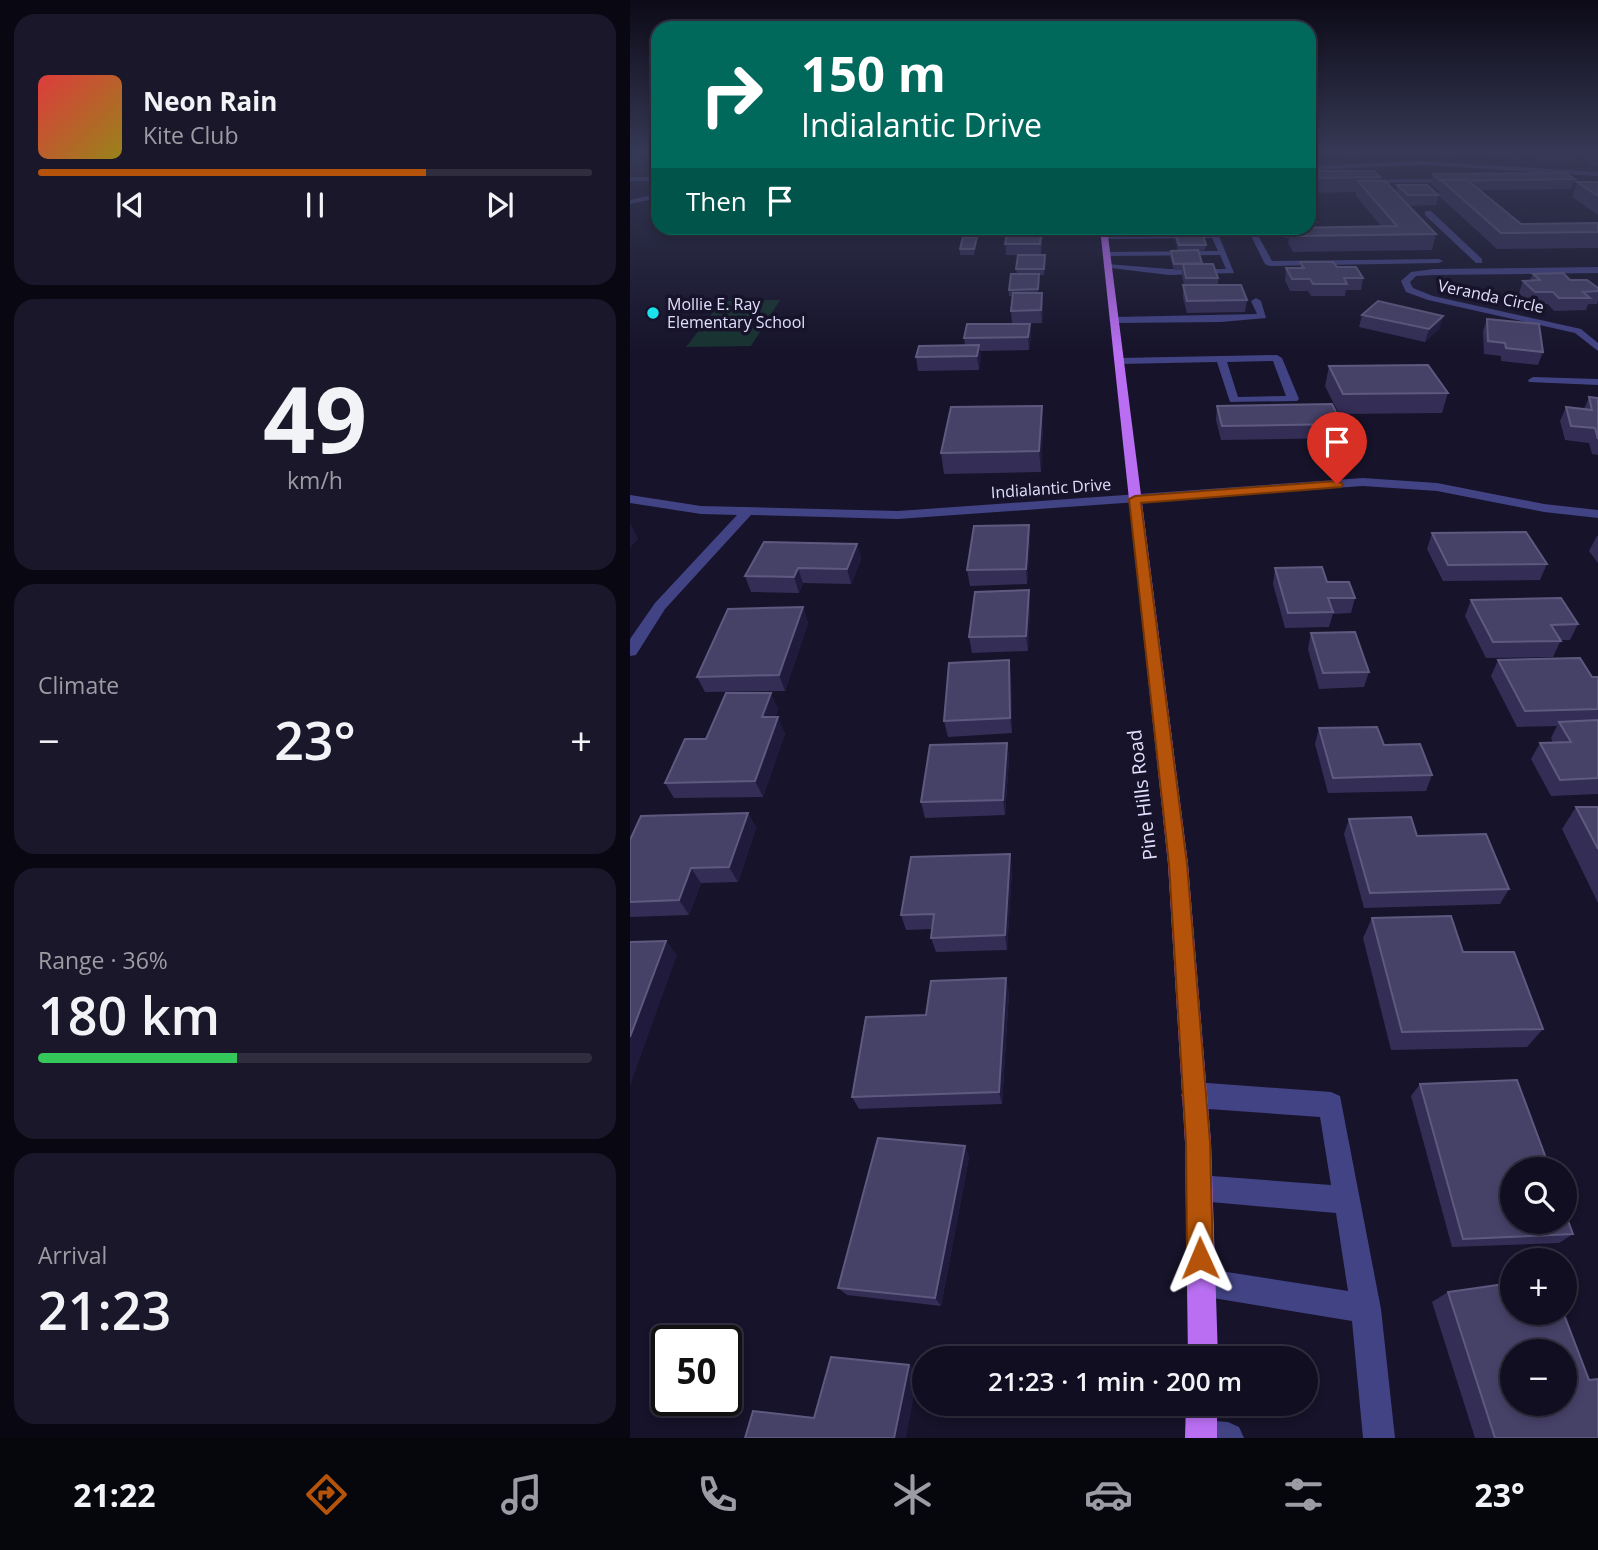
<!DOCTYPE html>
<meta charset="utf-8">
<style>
body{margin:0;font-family:"Open Sans",sans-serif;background:#191729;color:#f1f3f6;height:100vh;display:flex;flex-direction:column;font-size:26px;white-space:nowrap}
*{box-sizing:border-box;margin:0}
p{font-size:23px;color:#9c9ca5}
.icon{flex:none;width:38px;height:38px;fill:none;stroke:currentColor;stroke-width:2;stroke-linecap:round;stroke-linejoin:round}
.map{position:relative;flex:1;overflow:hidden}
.sheet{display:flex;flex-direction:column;gap:14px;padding:14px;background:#090812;width:630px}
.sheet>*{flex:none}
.hud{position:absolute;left:21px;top:21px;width:665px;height:214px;border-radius:21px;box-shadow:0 4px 10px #0003,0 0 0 2px #302e3e;background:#00695c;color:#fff;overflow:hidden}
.controls{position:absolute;left:870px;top:1157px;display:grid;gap:14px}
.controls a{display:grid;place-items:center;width:77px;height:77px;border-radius:50%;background:#100e20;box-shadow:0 4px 10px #0003,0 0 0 2px #302e3e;font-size:35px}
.speed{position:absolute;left:21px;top:1325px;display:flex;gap:14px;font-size:35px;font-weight:700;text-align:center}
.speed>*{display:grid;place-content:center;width:91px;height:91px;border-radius:50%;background:#100e20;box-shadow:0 4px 10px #0003,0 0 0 2px #302e3e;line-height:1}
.speed .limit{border:4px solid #111;border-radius:10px;background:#fff;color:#111}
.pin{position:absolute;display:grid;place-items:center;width:60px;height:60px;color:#fff;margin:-72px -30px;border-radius:50% 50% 50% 0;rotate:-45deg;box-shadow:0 0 7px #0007}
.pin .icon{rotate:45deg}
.me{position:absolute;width:77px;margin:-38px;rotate:359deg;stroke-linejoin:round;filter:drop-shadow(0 0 5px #0008)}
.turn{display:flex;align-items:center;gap:24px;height:147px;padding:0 35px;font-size:32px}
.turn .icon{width:91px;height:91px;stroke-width:2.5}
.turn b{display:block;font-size:49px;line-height:60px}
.then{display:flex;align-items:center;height:66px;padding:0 35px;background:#0003;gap:14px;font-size:26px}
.big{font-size:52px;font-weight:600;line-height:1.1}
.sheet .tile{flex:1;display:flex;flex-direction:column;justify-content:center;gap:10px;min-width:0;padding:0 24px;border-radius:21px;background:#191729}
.sheet .dial{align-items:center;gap:0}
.dial b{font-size:91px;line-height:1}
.song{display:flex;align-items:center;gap:21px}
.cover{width:84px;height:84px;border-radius:10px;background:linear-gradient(135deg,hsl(0 70% 55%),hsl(50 70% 35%))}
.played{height:7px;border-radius:4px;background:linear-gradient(90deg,#b45309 70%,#302e3e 70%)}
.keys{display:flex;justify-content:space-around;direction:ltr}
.heat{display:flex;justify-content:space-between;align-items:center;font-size:38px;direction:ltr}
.charge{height:10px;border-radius:5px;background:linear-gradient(90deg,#34c759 36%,#302e3e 0)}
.trip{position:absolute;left:282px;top:1346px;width:406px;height:70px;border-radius:35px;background:#100e20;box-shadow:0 4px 10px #0003,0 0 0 2px #302e3e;font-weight:600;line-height:70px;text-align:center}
.tab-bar{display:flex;height:112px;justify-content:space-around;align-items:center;background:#06060d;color:#9c9ca5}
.tab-bar .icon{width:49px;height:49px}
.tab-bar .on{color:#b45309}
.tab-bar b{font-size:32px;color:#f1f3f6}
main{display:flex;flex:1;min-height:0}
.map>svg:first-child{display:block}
.green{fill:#173330}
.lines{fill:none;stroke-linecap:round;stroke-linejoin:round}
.minor{fill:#424384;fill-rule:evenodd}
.major{fill:#ba6ff3;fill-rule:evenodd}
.wall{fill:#342e56}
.shaded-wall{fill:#201b3d}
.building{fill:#464167;stroke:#5e5a7f;stroke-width:2;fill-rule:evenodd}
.route{fill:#b45309;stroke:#753606;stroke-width:2}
.poi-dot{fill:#1ae3ec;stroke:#16132a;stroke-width:2.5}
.labels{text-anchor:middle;stroke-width:7;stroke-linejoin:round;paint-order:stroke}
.far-street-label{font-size:16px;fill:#e0defc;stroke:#16132a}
.far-poi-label{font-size:16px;fill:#e0defc;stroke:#16132a;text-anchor:start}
.street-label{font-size:19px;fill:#e0defc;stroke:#16132a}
</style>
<main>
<section class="sheet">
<div class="tile">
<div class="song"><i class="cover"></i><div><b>Neon Rain</b><p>Kite Club</p></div></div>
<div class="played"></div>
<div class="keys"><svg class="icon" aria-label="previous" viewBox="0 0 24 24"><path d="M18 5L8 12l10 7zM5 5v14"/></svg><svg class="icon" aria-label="pause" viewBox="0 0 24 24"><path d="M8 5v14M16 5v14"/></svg><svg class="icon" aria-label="next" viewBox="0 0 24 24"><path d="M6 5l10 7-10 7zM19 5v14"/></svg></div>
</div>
<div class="tile dial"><b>49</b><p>km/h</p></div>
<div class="tile"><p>Climate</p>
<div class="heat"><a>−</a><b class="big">23°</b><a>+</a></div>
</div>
<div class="tile"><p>Range · 36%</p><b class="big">180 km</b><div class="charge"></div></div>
<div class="tile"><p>Arrival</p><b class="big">21:23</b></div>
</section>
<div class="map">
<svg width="968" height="1438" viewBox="0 0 968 1438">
<rect width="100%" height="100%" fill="#16132a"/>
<polygon class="green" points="150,300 121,346 56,347 92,301"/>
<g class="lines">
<g class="minor">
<polygon points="793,161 968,172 968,176 793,165 679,170 679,166"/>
<rect x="0" y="177" width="28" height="4"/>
<polygon points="828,179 826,182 679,184 679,180"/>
<polygon points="28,194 28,198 0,204 0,200"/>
<polygon points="795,211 801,211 852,259 852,263 846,263 795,215"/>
<polygon points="302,228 310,228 303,237 299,235"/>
<polygon points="617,228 624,228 642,261 809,259 813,261 809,263 639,266 635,264"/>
<polygon points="585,234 589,236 604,273 539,275 473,267 477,264 539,269 596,269 590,255 476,256 472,254 476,252 588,251 582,238 474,239 470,237 474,235"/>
<polygon points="968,267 968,273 804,275 786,276 780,282 783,288 803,296 951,329 968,343 968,351 945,333 798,300 776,292 771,281 781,272 804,269"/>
<polygon points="626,298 631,301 636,318 591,322 484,323 479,320 484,317 627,314 621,301"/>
<path d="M647,355L652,358L669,399L667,401L600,402L587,362L489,364L484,361L489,358ZM643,361L656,396L608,397L597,362Z"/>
<polygon points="903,377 968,379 968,385 899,382 898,380"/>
<polygon points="733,478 807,483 914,504 968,510 968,518 914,512 807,491 733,486 268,519 121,515 35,609 6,655 0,656 0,639 25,603 107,515 71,514 0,503 0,495 71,506 268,511"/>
<polygon points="564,1082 701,1092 710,1096 751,1309 765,1438 733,1438 722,1321 571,1296 561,1292 557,1282 561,1272 571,1268 718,1291 706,1213 569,1201 559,1198 556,1188 559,1178 569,1175 701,1185 690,1117 564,1108 555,1104 551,1095 555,1086"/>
<polygon points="571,1420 598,1422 609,1427 614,1438 556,1438 560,1425"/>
</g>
<g class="major">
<polygon points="470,228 477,228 558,864 581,1142 588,1358 558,1358 555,1142 538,864"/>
<polygon points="556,1404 587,1404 587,1438 555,1438"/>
</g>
</g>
<g class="wall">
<polygon points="0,151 28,151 28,163 26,163 25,160 20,160 18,155 0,163"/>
<polygon points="679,151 699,151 698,155 688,155 688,158 679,158"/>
<polygon points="707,151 745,151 745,153 732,153 731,156 713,157"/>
<polygon points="761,151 795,151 794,153 777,152 776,155 761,154"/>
<polygon points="804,151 845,151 844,155 826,154 825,157 805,156"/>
<polygon points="856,151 890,151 891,155 890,160 856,158"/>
<polygon points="907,151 946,151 946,152 943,161 930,161 929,163 908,162 906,154"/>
<polygon points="956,151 968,151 968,166 962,166 953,159"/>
<polygon points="679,171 750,177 750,181 766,193 767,185 808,194 809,191 801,184 803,174 945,179 941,189 850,190 891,224 968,223 968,248 867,249 808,195 806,205 778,206 806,234 802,250 663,252 658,243 659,238 654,238 649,228 679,228 679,211 686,222 686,227 751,226 726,196 726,192 679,193"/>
<polygon points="947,182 968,182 968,215 942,197"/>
<polygon points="132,228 273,228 269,236 149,237 148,232 134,232"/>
<polygon points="375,228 414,228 413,239 412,239 411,255 376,255"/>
<polygon points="543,228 571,228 571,233 576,245 575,250 568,251 572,264 588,278 588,285 617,300 615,312 557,313 553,298 553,285 554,285 552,276 552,270 544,270 540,257 541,251 548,251 545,239 545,234"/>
<polygon points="347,237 347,242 344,255 330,255 330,249"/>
<polygon points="415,255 414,275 409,275 408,293 412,293 413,305 412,323 382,324 381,311 383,296 379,296 379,290 387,274 386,269"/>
<polygon points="670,262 707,267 733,278 731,290 716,290 715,296 681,296 678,291 660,291 655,280 656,268 670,268"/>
<polygon points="903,274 940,280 968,288 968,300 967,304 958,304 956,310 924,311 918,304 901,305 889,293 893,281 900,280"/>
<polygon points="732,315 810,328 795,342 729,327"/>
<polygon points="857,319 913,352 908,365 871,361 871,356 854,354 853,331"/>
<polygon points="400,324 401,336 399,350 350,351 351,358 349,370 288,371 286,357 335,345 334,338"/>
<polygon points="699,366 818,393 812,413 709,414 695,386"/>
<polygon points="959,397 968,398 968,455 962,454 959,443 935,440 930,421 936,407 954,409"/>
<polygon points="587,406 712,424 709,438 591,440 586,420"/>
<polygon points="413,426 411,472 314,474 311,453"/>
<polygon points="802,533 917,564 910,580 813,581 797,549"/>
<polygon points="967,536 968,536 968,563 959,551"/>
<polygon points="400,540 397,584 340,586 337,570"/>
<polygon points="227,544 231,559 221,584 173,583 169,593 121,592 115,576"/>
<polygon points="645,568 697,582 725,598 721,613 703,614 699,627 655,628 643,584"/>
<polygon points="841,600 948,624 940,640 931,640 923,657 856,658 835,616"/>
<polygon points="400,606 398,651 342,653 339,637"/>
<polygon points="173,607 178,623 155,691 75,692 67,677"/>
<polygon points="681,633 739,672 734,687 689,689 678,649"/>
<polygon points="868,660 962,677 968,677 968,794 921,796 901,759 910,743 923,743 921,738 927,726 887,727 861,676"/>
<polygon points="381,676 382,733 318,737 314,721"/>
<polygon points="148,709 145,717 155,733 133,797 44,798 35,783 76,739"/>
<polygon points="689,728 754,745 802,775 796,791 698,793 685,744"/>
<polygon points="377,743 379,759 375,815 295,818 291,802"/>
<polygon points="946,807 968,807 968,903 932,829"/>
<polygon points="118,813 126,828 108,882 71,883 59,915 0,917 0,840"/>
<polygon points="719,819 879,889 870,904 734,908 714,834"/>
<polygon points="382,869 377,950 306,952 301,938 303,929 276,930 271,915"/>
<polygon points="742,918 913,1029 897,1047 761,1050 733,938"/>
<polygon points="379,992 372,1104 229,1109 222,1097 296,1015"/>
<polygon points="790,1084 943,1234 929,1243 822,1247 781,1096"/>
<polygon points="335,1146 339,1157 311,1306 217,1295 208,1288"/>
<polygon points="818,1292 959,1380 968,1438 845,1438 802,1302"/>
</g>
<g class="shaded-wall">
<polygon points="3,151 18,151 17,151 18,155 0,163 0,152"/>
<polygon points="267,228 273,228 269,236"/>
<polygon points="347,237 347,242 344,255 344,249"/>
<polygon points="412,293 413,305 412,323 411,310"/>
<polygon points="813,316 810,328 795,342 799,329"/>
<polygon points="400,324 401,336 399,350 398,337"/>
<polygon points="349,345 351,358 349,370 347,356"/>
<polygon points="412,406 413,426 411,472 409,451"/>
<polygon points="1,524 8,539 0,548 0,525"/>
<polygon points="399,525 400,540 397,584 396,569"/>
<polygon points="227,544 231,559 221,584 217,569"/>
<polygon points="168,568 173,583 169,593 164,577"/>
<polygon points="399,590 400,606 398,651 396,636"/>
<polygon points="173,607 178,623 155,691 149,675"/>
<polygon points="379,660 381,676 382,733 380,718"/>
<polygon points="141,693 148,709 139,733 132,717"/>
<polygon points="148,717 155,733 133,797 125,781"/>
<polygon points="377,743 379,759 375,815 373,800"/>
<polygon points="118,813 126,828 108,882 99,867"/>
<polygon points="380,854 382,869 377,950 375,935"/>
<polygon points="61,868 71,883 59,915 49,900"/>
<polygon points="36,941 47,955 0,1086 0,1037"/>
<polygon points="376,978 379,992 372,1104 369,1092"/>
<polygon points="335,1146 339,1157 311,1306 305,1298"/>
<polygon points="279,1365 288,1373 276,1438 264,1438"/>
</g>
<g class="building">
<polygon points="857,151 890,151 891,155 857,153"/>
<polygon points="910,151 946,151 946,152 931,151 932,154 910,152"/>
<polygon points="958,151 968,151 968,156 965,156"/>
<polygon points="679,171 744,171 750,177 679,178"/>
<polygon points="935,173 945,179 811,181 803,174"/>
<polygon points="811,180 837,180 891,224 968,223 968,232 871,233"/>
<polygon points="728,181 755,181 806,234 665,236 660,228 767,226"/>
<polygon points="947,182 968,182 968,196"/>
<polygon points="767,185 797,185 808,195 778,195"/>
<polygon points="679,211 686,222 679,222"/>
<polygon points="545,229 545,228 571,228"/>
<polygon points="411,232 410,244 375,244 377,233"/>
<polygon points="545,233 572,233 576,245 549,245"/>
<polygon points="333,237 347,237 344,249 330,249"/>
<polygon points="568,250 572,263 544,264 541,251"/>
<polygon points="388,255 415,255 414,269 386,269"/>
<polygon points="670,262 703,262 707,267 726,267 733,278 714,278 717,284 683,284 680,279 662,279 656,268 674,268"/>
<polygon points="553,264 583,264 588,278 556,278"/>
<polygon points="933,273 940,280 957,280 968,288 968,291 953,292 960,298 929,298 923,292 905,292 893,281 910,280 903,274"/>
<polygon points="381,274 409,274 408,289 379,290"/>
<polygon points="553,285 611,285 617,300 557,301"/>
<polygon points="383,293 412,293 411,310 381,311"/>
<polygon points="748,301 813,316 799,329 732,315"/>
<polygon points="857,319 909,324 913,352 876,348 875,343 858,341"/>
<polygon points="337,324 400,324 398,337 334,338"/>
<polygon points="349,345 347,356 286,357 289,346"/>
<polygon points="798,365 818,393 713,394 699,366"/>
<polygon points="959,397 968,398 968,439 965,428 941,426 936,407 962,410"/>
<polygon points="702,404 712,424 592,426 587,406"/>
<polygon points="412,406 409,451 311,453 321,407"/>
<polygon points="399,525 396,569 337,570 344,526"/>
<polygon points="896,532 917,564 818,565 802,533"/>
<polygon points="134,542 227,544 217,569 168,568 164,577 115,576"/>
<polygon points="692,567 697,582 719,582 725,598 698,598 703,612 658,613 645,568"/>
<polygon points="399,590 396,636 339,637 345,592"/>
<polygon points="931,598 948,624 921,625 931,641 863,642 841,600"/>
<polygon points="173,607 149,675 67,677 98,609"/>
<polygon points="725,632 739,672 693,673 681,633"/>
<polygon points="950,658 962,677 968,677 968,709 895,711 868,660"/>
<polygon points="379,660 380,718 314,721 319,663"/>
<polygon points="96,693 141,693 132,717 148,717 125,781 35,783 55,739 76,739"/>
<polygon points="968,720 968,778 930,780 910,743 941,742 929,722"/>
<polygon points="747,727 754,745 790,744 802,775 703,778 689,728"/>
<polygon points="377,743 373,800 291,802 300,745"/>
<polygon points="946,807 968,807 968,849"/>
<polygon points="118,813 99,867 61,868 49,900 0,902 0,840 11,816"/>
<polygon points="781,817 787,836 856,834 879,889 740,893 719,819"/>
<polygon points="380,854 375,935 301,938 304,914 271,915 281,857"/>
<polygon points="821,916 833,952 884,952 913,1029 772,1032 742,918"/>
<polygon points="36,941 0,1037 0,942"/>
<polygon points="376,978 369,1092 222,1097 236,1017 296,1015 301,981"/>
<polygon points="887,1080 920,1169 882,1169 882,1222 934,1222 934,1210 943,1234 833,1239 790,1084"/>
<polygon points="248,1138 335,1146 305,1298 208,1288"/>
<path d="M882,1283V1312H933L959,1380L968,1379V1438H865L818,1292ZM882,1351H934V1404H882Z"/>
<polygon points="201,1357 279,1365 264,1438 115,1438 123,1411 184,1418"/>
</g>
<linearGradient id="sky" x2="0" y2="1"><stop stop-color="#0c0a17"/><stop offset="0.43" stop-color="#363955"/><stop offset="1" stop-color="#363955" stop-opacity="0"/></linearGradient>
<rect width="968" height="352" fill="url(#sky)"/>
<polygon class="route" points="707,481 713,484 711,487 511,503 557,864 580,1142 583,1258 579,1268 570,1271 561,1268 557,1258 556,1142 539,864 499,499 505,496"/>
<circle class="poi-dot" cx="23" cy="313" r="7"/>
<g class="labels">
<g class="far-street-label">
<text transform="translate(861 296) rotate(12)" y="6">Veranda Circle</text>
<text transform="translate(421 488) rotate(-4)" y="6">Indialantic Drive</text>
</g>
<g class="far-poi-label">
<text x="37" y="310">Mollie E. Ray<tspan x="37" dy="18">Elementary School</tspan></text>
</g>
<g class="street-label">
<text transform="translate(512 795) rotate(-97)" y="7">Pine Hills Road</text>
</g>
</g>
</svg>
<div class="controls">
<a><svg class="icon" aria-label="search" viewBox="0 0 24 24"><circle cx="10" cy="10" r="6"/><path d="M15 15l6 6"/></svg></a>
<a>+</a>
<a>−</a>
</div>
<div class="speed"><div class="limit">50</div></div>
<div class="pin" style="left:707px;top:484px;background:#d93025"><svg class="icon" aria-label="arrive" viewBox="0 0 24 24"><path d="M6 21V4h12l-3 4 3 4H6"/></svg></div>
<svg class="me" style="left:570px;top:1258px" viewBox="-20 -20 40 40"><path d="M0-17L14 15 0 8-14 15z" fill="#b45309" stroke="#fff" stroke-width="4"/></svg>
<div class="trip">21:23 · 1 min · 200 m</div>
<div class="hud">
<div class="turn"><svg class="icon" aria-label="right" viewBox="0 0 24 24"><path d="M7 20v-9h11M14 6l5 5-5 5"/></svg><div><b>150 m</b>Indialantic Drive</div></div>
<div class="then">Then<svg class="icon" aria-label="arrive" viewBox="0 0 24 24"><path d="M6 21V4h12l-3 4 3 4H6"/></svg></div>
</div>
</div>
</main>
<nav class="tab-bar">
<b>21:22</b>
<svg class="icon on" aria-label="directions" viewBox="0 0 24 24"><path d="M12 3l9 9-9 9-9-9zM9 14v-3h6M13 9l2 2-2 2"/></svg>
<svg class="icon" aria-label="music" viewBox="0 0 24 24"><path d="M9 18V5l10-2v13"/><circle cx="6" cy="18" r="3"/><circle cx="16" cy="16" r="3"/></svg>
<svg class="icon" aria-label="phone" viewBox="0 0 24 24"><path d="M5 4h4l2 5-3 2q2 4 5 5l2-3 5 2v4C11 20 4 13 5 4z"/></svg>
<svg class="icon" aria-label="climate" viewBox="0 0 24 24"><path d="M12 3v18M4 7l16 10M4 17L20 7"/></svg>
<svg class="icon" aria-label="car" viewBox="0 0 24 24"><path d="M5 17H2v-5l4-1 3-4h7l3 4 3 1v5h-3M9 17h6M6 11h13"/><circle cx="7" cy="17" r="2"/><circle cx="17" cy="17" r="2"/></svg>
<svg class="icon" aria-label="filters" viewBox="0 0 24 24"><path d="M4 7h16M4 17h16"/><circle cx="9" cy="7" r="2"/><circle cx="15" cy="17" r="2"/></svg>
<b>23°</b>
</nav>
